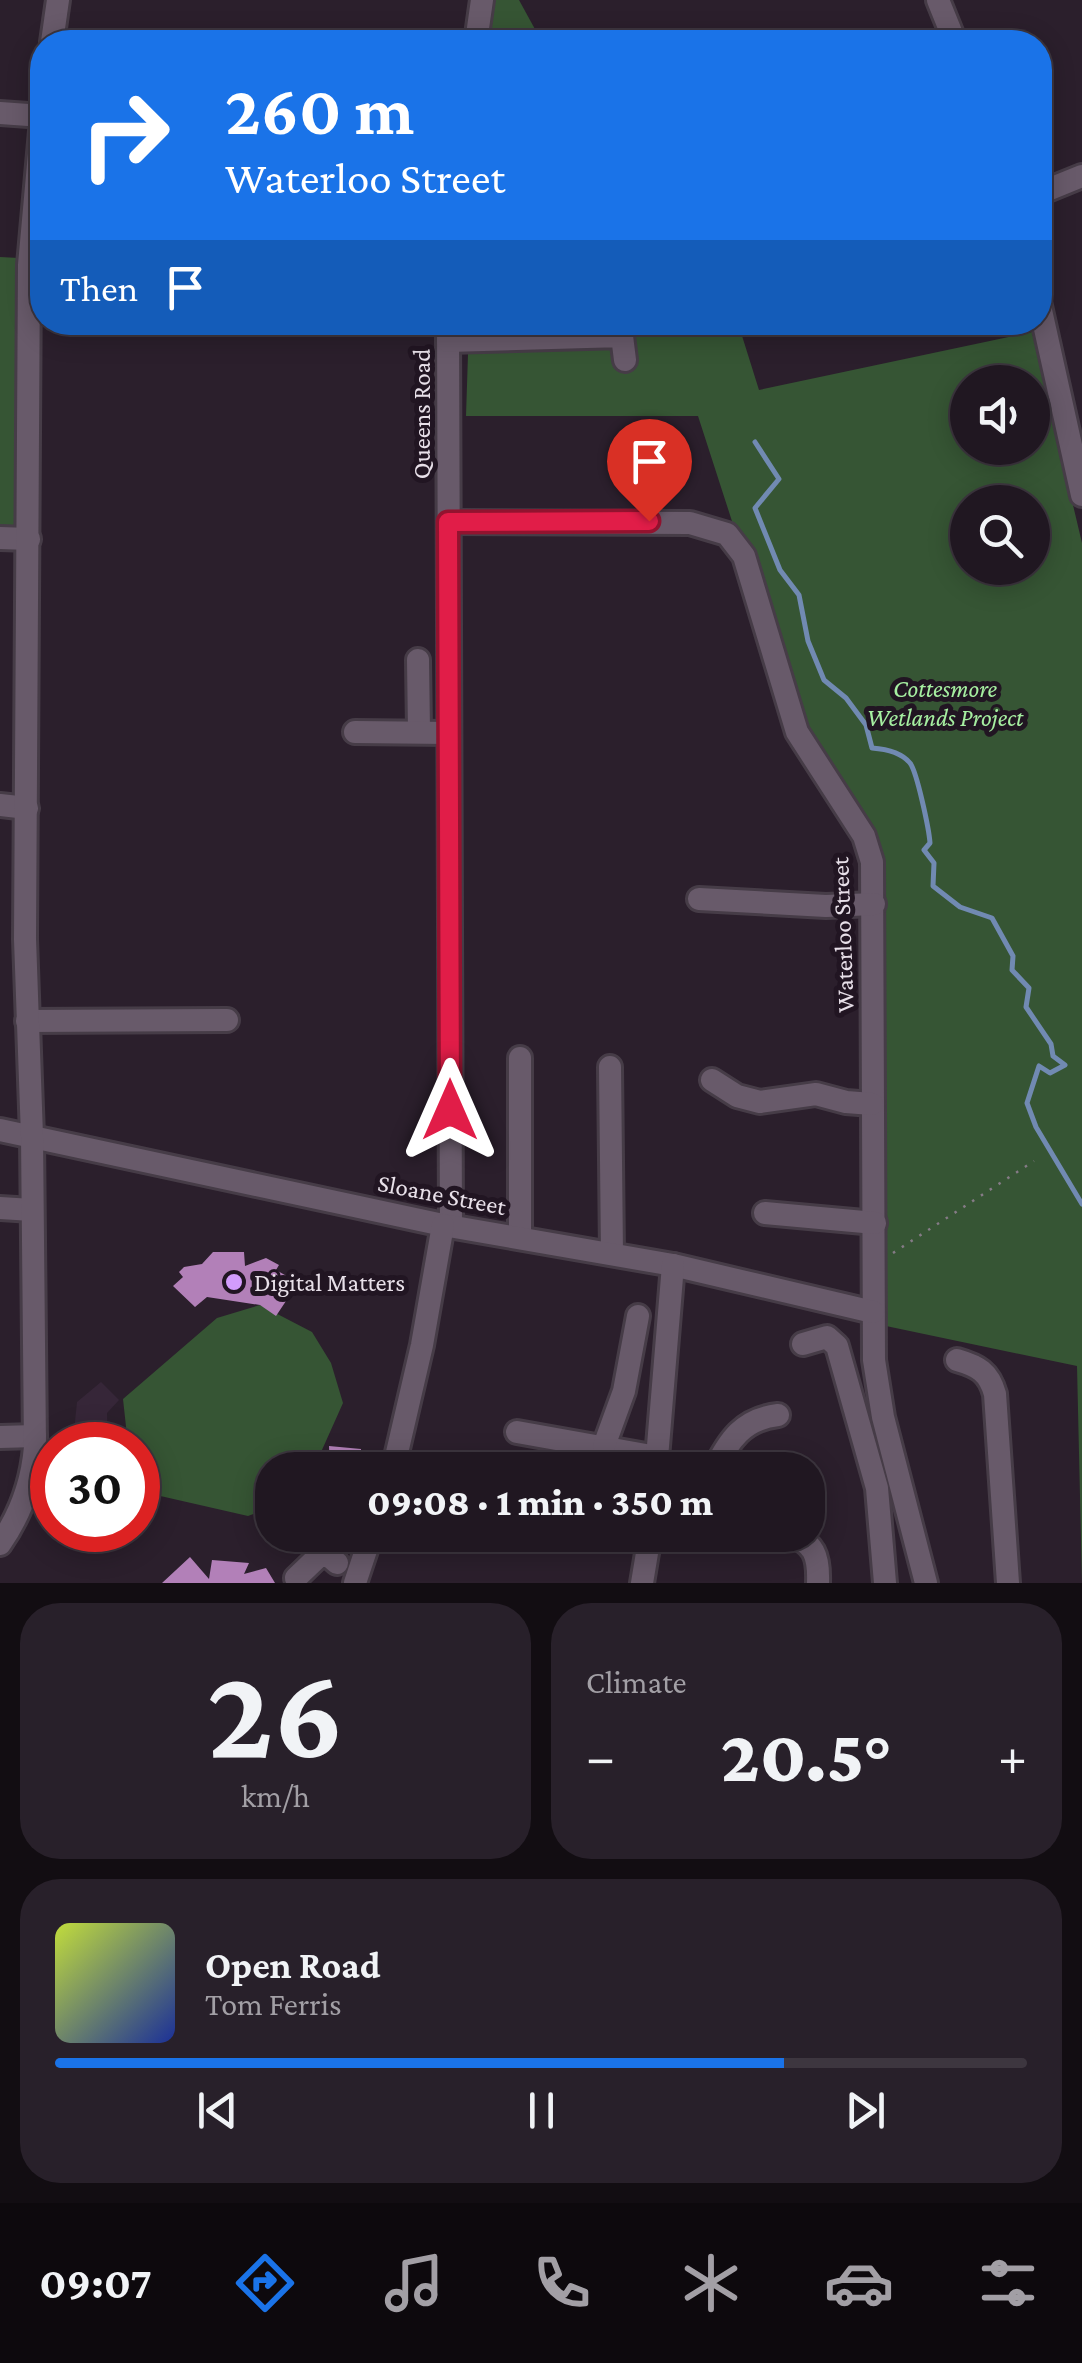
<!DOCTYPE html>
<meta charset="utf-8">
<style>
body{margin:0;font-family:"Crimson Pro",serif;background:#28202a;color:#f1f3f6;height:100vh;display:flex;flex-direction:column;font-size:38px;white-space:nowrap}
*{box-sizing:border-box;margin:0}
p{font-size:32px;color:#a29fa5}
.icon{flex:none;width:55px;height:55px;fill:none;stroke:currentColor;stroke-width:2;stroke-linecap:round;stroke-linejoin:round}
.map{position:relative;height:1583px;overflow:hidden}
.details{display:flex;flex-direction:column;gap:20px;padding:20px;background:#120d12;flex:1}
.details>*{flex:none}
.hud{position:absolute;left:30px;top:30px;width:1022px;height:305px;border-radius:40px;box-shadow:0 5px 25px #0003,0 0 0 2px #3d363f;background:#1a73e8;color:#fff;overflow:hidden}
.tools{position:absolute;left:950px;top:365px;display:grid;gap:20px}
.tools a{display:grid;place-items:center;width:100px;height:100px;border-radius:50%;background:#201721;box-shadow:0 5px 25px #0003,0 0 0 2px #3d363f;font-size:50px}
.speed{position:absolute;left:30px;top:1422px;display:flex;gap:20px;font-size:50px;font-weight:700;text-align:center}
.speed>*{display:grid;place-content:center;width:130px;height:130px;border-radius:50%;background:#201721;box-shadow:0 5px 25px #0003,0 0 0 2px #3d363f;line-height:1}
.speed .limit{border:15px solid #d22;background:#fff;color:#111}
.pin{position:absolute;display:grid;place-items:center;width:85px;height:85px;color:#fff;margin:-102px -42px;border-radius:50% 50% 50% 0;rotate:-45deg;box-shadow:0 0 10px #0007}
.pin .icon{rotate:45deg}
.me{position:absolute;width:110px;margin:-55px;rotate:0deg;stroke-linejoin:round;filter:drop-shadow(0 0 8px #0008)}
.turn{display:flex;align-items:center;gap:35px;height:210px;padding:0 30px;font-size:45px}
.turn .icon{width:130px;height:130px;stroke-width:2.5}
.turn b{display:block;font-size:70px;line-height:85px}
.then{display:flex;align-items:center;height:95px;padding:0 30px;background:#0003;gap:20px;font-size:38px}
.big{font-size:75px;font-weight:800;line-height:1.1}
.details .card{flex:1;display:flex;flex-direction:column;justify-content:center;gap:15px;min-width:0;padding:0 35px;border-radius:40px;background:#28202a}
.details .dial{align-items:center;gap:0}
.dial b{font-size:130px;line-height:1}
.song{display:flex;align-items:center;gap:30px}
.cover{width:120px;height:120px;border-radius:15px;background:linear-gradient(135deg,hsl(70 70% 55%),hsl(230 70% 35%))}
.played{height:10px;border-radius:5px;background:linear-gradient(90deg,#1a73e8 75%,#3d363f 75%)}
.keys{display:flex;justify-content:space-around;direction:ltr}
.heat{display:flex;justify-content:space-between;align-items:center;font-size:55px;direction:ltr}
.details .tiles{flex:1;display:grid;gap:20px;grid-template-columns:1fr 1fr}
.card:last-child{grid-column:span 2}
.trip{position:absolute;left:255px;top:1452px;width:570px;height:100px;border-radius:40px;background:#201721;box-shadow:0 5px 25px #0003,0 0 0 2px #3d363f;font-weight:800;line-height:100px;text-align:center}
.tabs{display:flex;height:160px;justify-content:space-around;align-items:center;background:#0d090d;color:#a29fa5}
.tabs .icon{width:70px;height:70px}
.tabs .current{color:#1a73e8}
.tabs b{font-size:45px;color:#f1f3f6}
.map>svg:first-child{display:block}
.built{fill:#362638}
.green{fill:#365534;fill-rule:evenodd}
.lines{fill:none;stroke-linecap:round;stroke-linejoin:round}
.stream{stroke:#718ab2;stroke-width:5}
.building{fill:#b280b8}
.minor-casing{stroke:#463c47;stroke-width:28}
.path{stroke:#857b86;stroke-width:2.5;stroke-dasharray:2.5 8;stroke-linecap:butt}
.minor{stroke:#685a6a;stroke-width:22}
.route-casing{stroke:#92132f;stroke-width:25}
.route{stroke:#e11d48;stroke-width:18}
.poi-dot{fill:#d39cfc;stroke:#211522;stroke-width:4}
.labels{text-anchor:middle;stroke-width:10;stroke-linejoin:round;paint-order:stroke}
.street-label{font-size:25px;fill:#e8e0e9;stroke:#211522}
.park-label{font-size:25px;font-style:italic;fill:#a6efa1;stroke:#211522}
.poi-label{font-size:25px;fill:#e8e0e9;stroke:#211522;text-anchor:start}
</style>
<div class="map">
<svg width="1082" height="1583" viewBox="0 0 1082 1583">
<rect width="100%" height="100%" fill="#2b1f2c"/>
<polygon class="built" points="101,1382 119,1400 107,1413 108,1445 67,1445 67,1437 74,1431 77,1402"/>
<g class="green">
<polygon points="489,0 519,0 542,42 495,42 486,28"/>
<polygon points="0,257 19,258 29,539 0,538"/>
<path d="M469,323H738L759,390L1032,332L1082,543V1583L1077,1366L886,1326L864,839L805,747L698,416H466ZM968,382H1032V448H968ZM968,502H1032V568H968Z"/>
<polygon points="260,1305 312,1332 331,1363 343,1403 313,1470 272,1470 272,1507 248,1516 156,1495 138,1474 138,1445 128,1445 123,1399 217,1318"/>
</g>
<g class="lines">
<path class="stream" d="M755,442L779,479L755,508L780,570L799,595L808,641L824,680L846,698L866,725L872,748C885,749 901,752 910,763C917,772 929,829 930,843L924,850L934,863L933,886L960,907L992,918L1013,956L1012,970L1029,988L1026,1007L1051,1044L1053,1056L1065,1065L1050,1073L1039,1066L1027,1103L1036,1127L1082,1204"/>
</g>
<g class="building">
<polygon points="213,1252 244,1252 245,1266 266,1258 279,1265 276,1270 292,1279 288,1285 294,1289 276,1316 260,1305 207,1297 195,1307 173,1286 183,1277 179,1272 184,1267 202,1264"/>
<polygon points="329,1446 361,1449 361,1470 330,1470"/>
<polygon points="190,1557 209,1579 212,1560 249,1563 244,1574 266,1568 275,1583 162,1583"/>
</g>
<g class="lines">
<g class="minor-casing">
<g id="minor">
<polyline points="938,0 955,42"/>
<polyline points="52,42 58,0"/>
<polyline points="476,42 482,0"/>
<polyline points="0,113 42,116"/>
<polyline points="1040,193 1082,176"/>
<polyline points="1040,306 1082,495"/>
<polyline points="448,322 451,1226"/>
<polyline points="448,341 622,336 625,360"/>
<polyline points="449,522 690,523 727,534 744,556 797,732 864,836 872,862 874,1360 883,1417 926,1583"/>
<polyline points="0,538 29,539"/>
<polyline points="418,660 419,731"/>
<polyline points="355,732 449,733"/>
<polyline points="0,805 27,808"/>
<polyline points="699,899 826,906 874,904"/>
<polyline points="27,1021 227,1020"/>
<polyline points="520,1058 520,1237"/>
<polyline points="610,1067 612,1254"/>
<polyline points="712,1080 737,1096 760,1102 816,1094 846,1102 872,1104"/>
<polyline points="0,1130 443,1225 673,1265 873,1312"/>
<polyline points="0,1208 32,1210"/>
<polyline points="765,1213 875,1223"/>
<polyline points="803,1344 827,1337 837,1346 877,1488 885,1583"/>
<path d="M957,1360C978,1366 989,1372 995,1394L1008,1583"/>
<polyline points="517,1432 657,1457"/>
<polyline points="0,1437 35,1436"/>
<polyline points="604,1446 624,1391 638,1316"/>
<polyline points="393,1470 422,1345 443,1225"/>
<polyline points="656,1470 673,1265"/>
<path d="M714,1470C729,1440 743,1419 778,1415"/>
<path d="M787,1535C815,1541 819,1557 818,1583"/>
<path d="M0,1544C21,1514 32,1483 35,1447L32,1136L25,939L29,265L42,120"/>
<polyline points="296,1578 319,1556 329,1556 337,1563"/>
<polyline points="355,1583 371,1535"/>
<polyline points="642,1583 650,1535"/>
</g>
</g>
<polyline class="path" points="893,1253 1034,1161"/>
<use href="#minor" class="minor"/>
</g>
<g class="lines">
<g class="route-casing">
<polyline id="route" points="450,1110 448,522 649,521"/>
</g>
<use href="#route" class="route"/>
</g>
<circle class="poi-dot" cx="234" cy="1282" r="10"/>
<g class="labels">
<g class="street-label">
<text transform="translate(421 414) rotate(-90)" y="9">Queens Road</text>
<text transform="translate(842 935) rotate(-92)" y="9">Waterloo Street</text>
<text transform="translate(442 1194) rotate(11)" y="9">Sloane Street</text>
</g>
<g class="park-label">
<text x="945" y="697">Cottesmore<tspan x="945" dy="29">Wetlands Project</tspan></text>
</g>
<g class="poi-label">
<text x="254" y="1291">Digital Matters</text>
</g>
</g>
</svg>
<div class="tools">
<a><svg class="icon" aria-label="sound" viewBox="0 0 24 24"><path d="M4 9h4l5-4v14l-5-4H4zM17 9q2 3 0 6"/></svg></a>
<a><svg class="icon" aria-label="search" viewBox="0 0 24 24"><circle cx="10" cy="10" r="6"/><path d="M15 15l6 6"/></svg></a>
</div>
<div class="speed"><div class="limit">30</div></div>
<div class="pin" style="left:649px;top:521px;background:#d93025"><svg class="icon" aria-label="arrive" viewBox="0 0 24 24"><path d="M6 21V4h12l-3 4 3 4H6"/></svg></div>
<svg class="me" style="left:450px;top:1110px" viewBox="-20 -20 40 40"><path d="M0-17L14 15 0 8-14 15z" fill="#e11d48" stroke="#fff" stroke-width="4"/></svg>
<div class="trip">09:08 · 1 min · 350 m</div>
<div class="hud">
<div class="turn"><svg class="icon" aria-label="right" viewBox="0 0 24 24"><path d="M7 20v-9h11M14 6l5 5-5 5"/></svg><div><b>260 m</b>Waterloo Street</div></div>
<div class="then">Then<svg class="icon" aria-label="arrive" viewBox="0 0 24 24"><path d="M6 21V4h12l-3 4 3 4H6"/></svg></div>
</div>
</div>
<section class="details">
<div class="tiles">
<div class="card dial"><b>26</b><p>km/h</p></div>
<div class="card"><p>Climate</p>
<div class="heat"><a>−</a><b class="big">20.5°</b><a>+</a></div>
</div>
<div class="card">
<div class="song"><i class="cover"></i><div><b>Open Road</b><p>Tom Ferris</p></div></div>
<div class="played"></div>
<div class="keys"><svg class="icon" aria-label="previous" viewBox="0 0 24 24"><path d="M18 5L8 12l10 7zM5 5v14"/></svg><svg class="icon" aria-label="pause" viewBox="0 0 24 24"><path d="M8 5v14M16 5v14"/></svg><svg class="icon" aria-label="next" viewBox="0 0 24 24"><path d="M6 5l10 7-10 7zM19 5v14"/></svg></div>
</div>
</div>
</section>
<nav class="tabs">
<b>09:07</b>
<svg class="icon current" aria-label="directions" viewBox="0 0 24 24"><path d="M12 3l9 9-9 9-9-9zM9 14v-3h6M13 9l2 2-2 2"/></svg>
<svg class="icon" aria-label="music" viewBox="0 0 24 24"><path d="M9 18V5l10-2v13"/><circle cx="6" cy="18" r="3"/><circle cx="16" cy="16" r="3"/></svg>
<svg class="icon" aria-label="phone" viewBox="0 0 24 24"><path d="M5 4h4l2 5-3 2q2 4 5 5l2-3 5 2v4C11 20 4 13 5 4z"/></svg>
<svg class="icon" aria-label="climate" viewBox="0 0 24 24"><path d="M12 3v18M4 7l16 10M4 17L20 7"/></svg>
<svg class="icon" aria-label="car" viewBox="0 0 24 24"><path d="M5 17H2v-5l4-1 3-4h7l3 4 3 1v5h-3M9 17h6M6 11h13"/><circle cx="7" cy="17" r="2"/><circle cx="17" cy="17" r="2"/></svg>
<svg class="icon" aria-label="filters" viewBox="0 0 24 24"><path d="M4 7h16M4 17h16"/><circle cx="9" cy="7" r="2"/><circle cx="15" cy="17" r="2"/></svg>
</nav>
